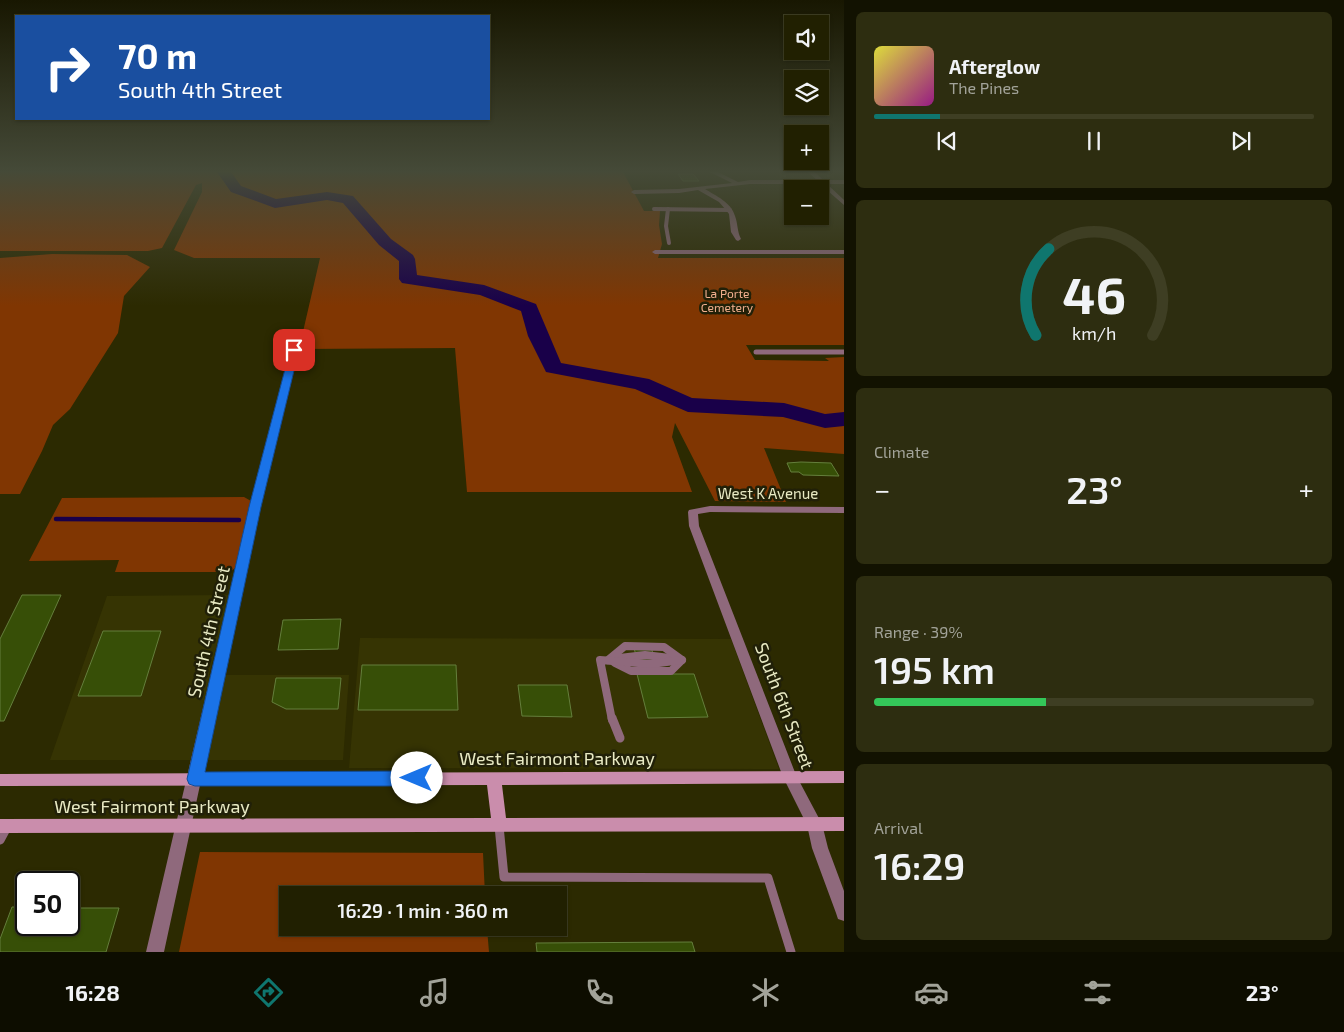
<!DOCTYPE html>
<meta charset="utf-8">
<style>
body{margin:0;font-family:"Exo 2",sans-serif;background:#2d2d10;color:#f1f3f6;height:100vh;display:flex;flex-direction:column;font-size:19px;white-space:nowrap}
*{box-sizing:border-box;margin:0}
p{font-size:16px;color:#a2a399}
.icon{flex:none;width:28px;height:28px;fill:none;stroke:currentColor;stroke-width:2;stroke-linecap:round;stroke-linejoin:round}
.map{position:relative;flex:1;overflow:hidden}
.drawer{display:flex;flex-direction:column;gap:12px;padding:12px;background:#121201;width:500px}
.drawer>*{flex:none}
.top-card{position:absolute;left:15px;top:15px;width:475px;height:105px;border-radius:0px;box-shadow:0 1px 4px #0004,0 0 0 1px #3e3e23;background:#1a4fa0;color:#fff;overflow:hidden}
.tools{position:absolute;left:784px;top:15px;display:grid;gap:10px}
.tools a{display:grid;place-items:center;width:45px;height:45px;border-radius:0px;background:#212001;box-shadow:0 1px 4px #0004,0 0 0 1px #3e3e23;font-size:25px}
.speed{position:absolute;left:15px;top:871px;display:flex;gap:10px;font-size:25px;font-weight:700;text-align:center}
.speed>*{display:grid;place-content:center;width:65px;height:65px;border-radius:50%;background:#212001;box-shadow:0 1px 4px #0004,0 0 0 1px #3e3e23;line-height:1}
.speed .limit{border:2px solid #111;border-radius:8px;background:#fff;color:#111}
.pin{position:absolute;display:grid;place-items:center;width:42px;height:42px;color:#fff;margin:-21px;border-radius:10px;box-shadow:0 2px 8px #0006}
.me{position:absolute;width:55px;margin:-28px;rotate:270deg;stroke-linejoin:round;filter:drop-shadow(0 0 4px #0008)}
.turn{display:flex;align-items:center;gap:18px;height:105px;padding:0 20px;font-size:22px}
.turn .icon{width:65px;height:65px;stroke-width:2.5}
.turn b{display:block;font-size:35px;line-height:42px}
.big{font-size:38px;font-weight:600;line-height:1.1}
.drawer .tile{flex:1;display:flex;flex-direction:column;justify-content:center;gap:8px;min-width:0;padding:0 18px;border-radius:8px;background:#2d2d10}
.drawer .dial{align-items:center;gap:0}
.dial svg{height:130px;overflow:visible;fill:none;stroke:#3e3e23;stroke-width:7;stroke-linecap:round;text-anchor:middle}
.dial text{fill:#f1f3f6;stroke:none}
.song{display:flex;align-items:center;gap:15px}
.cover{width:60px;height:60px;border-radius:8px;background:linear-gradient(135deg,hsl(60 70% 55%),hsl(310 70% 35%))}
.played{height:5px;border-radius:2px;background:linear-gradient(90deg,#0f766e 15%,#3e3e23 15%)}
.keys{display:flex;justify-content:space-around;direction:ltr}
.heat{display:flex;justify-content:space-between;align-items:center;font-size:28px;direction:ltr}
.charge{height:8px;border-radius:4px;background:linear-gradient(90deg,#34c759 39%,#3e3e23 0)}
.trip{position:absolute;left:279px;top:886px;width:288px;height:50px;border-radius:0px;background:#212001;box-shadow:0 1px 4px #0004,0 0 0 1px #3e3e23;font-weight:600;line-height:50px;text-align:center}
.tab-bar{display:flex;height:80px;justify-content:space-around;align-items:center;background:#0d0d00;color:#a2a399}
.tab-bar .icon{width:35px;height:35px}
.tab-bar .on{color:#0f766e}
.tab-bar b{font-size:22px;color:#f1f3f6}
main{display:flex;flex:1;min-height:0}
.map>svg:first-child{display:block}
.built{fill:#363403}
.green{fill:#803602}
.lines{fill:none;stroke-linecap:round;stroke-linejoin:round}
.stream{stroke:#190049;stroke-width:4.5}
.river{fill:#190049;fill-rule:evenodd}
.building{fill:#374f07;stroke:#647f3c}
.lane-far3{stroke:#8f697c;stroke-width:4}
.lane-far2{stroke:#8f697c;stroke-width:5}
.lane-far1{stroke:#8f697c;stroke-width:8}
.lane{stroke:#8f697c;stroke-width:9}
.street{fill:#8f697c;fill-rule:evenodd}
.secondary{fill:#ca8dac;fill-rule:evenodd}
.route{fill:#1a73e8;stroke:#114b97}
.labels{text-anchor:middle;stroke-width:5;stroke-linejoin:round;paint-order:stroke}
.far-park-label{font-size:12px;fill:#f3b08f;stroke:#212008}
.street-label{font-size:15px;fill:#e9eac4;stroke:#212008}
.near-street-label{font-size:18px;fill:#e9eac4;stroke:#212008}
</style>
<main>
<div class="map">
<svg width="844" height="952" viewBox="0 0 844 952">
<rect width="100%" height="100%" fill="#2c2a01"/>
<g class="built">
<polygon points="230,595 209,675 349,675 343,760 50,760 107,596"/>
<polygon points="360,638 731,639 779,769 349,768"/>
</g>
<g class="green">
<polygon points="0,172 623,172 644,211 660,211 659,225 662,244 658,258 844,258 844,345 746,345 755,360 829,361 825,358 844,357 844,454 764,448 786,502 715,501 675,423 672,437 692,492 467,492 455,348 299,349 320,258 194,258 174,250 202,192 202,183 196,185 162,248 148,251 0,251"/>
<polygon points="52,254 127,255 150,267 124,296 118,333 70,409 53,425 42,451 20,494 0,494 0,258"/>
<polygon points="244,497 251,501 237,561 235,568 230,572 115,572 119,560 29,561 62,498"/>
<polygon points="200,852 483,853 485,895 288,895 288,928 487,928 489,952 179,952"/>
</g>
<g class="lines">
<polyline class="stream" points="56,519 239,520"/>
<polygon class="river" points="217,172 231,172 241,186 276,199 327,192 353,196 391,239 413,255 415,259 417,275 484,285 536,304 561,363 649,379 692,398 784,403 825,414 844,412 844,426 825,428 783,417 688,412 635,389 546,372 528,336 521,311 480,295 402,283 399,279 399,261 379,245 343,203 327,200 275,208 231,192"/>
</g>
<g class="building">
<polygon points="678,174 693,174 699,181 683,181"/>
<polygon points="801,462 831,463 839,476 803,475 799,472 791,472 787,463"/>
<polygon points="22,595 61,595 4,721 0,721 0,639"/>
<polygon points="341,619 338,649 278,650 283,620"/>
<polygon points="103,631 161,631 141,696 78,696"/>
<polygon points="651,647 659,674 694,674 708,717 648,718 637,674 641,674 634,648"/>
<polygon points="362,665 456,665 458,710 358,710"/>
<polygon points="276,678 341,678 338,709 286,709 272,702"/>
<polygon points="518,685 567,685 572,717 522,716"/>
<polygon points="12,907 26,907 26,925 69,925 69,908 119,908 106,952 0,952 0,939"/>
<polygon points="692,942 695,952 537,952 536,943"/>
</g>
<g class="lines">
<g class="lane-far3">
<polyline points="654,209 730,210"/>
<polyline points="668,209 666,226 669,243"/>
</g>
<polyline class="lane-far2" points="756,352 844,352"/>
<g class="lane-far1">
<polyline points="611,659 645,655 678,659"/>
<polyline points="608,660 625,646 664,647 682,660"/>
<polyline points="615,663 631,671 671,671 681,661"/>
<polyline points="612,720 600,660 651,664 682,660"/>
</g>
<g class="lane">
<polyline points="612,718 620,738"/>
<polyline points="499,826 504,877 768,878 791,952"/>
<polyline points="0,840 7,827"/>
</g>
<g class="street">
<path d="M710,172H718L738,182L750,180H817L808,172H815L823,180H844V184H827L844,200V205L820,184H750L705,189C716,196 731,202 735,216C738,224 737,231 741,239L738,241L736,240L731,232L729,214L726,210L719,202L698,190L679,193L634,194L631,192L634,190L679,189L732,183Z"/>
<polygon points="844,250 844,254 655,254 652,252 655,250"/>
<polygon points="292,348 295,348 299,350 260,507 164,952 146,952 250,507"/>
<polygon points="710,506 844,507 844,513 710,512 698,514 699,526 796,775 822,824 828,848 844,891 844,921 838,919 836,913 812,848 807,825 783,777 689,526 688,512 689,510"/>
</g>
<polygon class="secondary" points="844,771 844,783 502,785 506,818 844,817 844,831 0,833 0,819 491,818 487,785 0,786 0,774"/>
</g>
<linearGradient id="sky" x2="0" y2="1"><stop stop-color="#181701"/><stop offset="0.56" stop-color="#454a38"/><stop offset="1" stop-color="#454a38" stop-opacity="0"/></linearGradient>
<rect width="844" height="306" fill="url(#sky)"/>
<polygon class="route" points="294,347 299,350 261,507 205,772 417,771 423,773 426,778 423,784 417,786 195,786 189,784 187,779 249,507 290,350"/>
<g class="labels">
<g class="far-park-label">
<text x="727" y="298">La Porte<tspan x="727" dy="14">Cemetery</tspan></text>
</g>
<g class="street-label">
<text x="768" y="499">West K Avenue</text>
</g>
<g class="near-street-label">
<text transform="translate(209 632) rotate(-77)" y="6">South 4th Street</text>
<text transform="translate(784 706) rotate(69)" y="6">South 6th Street</text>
<text x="557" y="765">West Fairmont Parkway</text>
<text x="152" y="813">West Fairmont Parkway</text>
</g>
</g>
</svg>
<div class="tools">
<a><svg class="icon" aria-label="sound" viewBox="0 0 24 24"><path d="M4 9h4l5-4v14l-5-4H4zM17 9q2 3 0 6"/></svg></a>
<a><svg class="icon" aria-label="layers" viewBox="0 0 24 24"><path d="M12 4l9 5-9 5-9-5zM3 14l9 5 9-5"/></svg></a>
<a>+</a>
<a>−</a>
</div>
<div class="speed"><div class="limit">50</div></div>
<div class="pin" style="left:294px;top:350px;background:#d93025"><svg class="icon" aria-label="arrive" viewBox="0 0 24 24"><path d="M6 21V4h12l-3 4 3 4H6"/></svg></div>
<svg class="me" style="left:417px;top:778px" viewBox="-20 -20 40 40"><circle r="19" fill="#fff"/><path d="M0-13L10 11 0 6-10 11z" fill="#1a73e8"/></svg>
<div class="trip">16:29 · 1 min · 360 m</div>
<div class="top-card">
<div class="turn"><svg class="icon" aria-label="right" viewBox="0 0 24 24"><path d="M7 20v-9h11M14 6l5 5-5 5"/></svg><div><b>70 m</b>South 4th Street</div></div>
</div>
</div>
<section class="drawer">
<div class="tile">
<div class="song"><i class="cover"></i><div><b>Afterglow</b><p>The Pines</p></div></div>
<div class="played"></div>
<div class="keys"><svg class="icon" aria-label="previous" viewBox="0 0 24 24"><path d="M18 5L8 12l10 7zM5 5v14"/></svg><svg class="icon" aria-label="pause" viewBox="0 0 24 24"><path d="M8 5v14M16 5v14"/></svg><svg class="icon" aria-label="next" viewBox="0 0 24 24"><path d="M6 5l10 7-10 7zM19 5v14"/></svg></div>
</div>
<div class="tile dial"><svg viewBox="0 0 100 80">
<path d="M14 69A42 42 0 1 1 86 69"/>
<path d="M14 69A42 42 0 0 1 22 16" stroke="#0f766e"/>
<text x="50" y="56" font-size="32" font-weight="700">46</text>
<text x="50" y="72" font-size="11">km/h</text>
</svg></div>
<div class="tile"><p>Climate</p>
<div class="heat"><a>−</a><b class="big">23°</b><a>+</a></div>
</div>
<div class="tile"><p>Range · 39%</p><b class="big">195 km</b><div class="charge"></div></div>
<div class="tile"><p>Arrival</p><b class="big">16:29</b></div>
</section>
</main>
<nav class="tab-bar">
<b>16:28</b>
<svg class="icon on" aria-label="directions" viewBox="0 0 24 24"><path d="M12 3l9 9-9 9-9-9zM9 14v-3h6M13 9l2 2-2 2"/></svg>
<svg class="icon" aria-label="music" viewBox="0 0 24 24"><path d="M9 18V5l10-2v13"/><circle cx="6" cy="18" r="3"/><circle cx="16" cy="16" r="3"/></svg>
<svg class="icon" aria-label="phone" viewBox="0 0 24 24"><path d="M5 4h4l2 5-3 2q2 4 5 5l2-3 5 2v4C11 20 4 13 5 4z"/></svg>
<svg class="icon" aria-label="climate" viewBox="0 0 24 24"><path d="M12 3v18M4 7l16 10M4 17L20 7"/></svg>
<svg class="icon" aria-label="car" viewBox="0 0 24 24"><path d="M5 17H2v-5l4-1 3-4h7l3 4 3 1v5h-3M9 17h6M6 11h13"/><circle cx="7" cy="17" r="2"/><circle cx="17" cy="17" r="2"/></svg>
<svg class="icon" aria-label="filters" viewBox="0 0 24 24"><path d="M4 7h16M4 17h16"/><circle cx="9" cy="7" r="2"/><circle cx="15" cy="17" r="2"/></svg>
<b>23°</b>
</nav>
